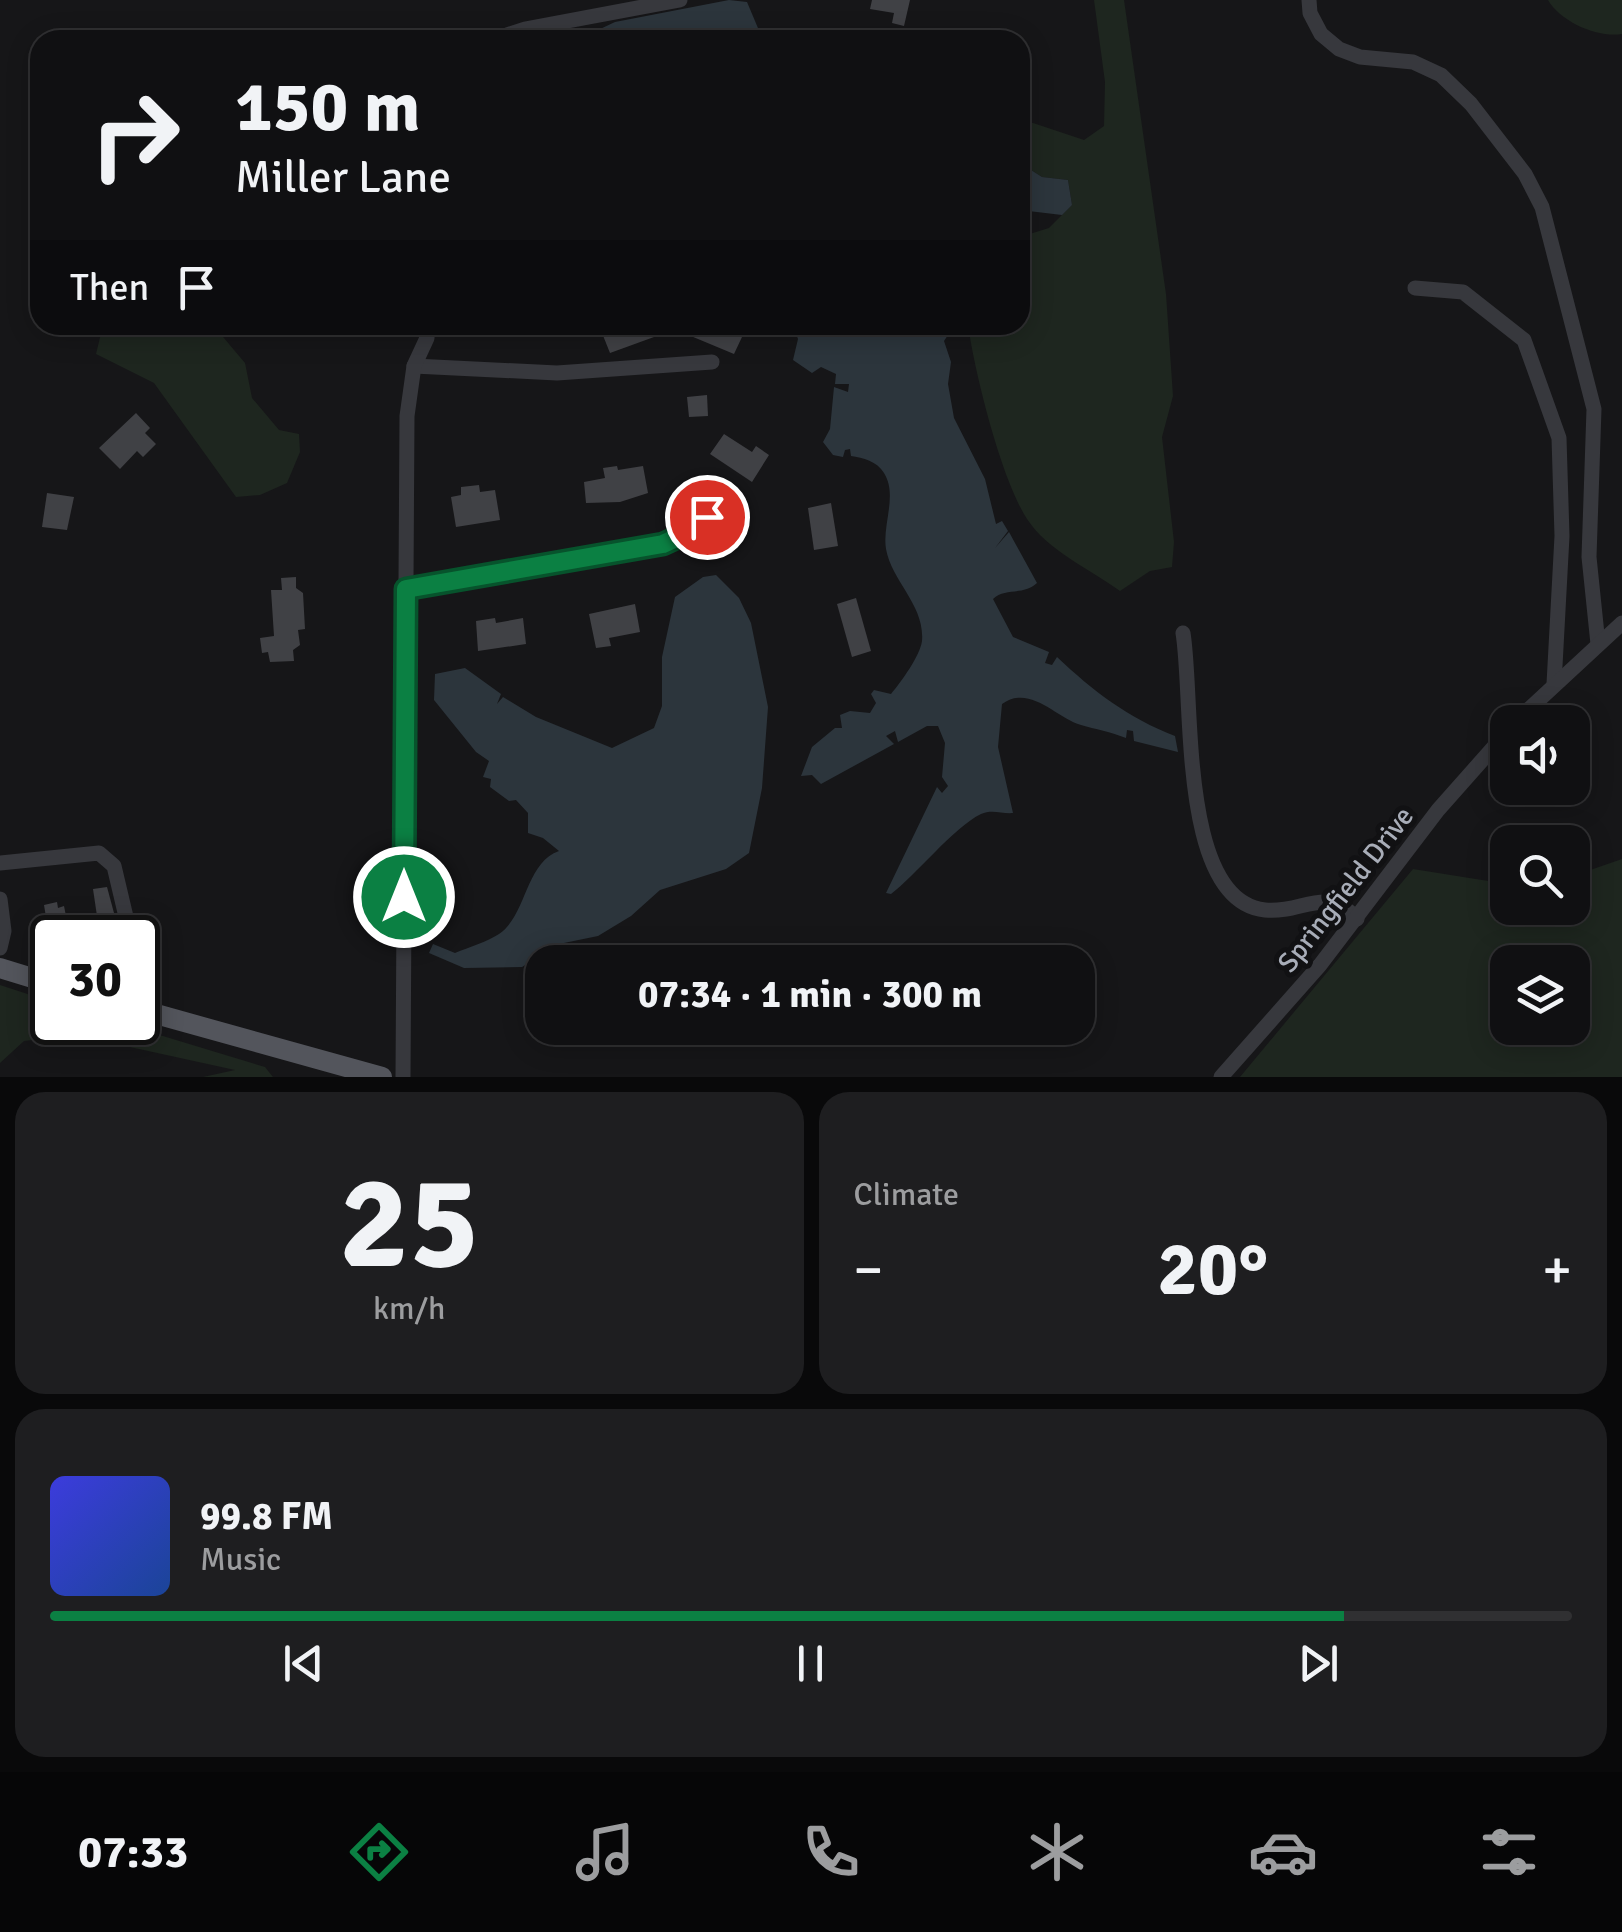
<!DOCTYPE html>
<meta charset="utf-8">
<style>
body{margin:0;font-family:Signika,sans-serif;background:#1e1e20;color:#f1f3f6;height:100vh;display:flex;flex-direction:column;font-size:38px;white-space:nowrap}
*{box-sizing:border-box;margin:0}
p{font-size:32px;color:#9c9d9f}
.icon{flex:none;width:55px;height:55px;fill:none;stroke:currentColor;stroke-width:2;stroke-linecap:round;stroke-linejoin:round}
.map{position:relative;height:1077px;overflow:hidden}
.panel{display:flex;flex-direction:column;gap:15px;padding:15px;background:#09090a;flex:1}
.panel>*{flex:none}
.banner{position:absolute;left:30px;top:30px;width:1000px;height:305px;border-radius:30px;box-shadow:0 5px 25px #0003,0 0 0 2px #303032;background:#101012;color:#f1f3f6;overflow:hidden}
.controls{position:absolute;left:1490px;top:705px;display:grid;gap:20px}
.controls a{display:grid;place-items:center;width:100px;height:100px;border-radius:20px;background:#101012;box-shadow:0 5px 25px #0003,0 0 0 2px #303032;font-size:50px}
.speed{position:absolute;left:30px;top:915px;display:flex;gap:20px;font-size:50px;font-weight:700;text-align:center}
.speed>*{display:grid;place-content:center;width:130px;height:130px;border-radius:50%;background:#101012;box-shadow:0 5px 25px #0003,0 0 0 2px #303032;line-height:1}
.speed .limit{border:5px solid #111;border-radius:15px;background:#fff;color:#111}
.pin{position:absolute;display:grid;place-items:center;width:85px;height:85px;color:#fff;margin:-42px;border:5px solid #fff;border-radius:50%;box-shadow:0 2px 10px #0007}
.me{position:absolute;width:110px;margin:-55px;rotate:0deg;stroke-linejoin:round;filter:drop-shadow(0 0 8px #0008)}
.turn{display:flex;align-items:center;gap:35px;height:210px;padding:0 40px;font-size:45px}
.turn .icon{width:130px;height:130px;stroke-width:2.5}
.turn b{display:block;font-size:70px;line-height:85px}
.then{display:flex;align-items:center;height:95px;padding:0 40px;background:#0003;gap:20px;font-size:38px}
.big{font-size:75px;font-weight:700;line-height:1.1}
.panel .card{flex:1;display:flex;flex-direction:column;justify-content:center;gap:15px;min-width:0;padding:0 35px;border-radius:30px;background:#1e1e20}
.panel .dial{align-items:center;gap:0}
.dial b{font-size:130px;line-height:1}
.song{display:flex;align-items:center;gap:30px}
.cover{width:120px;height:120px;border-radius:15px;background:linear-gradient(135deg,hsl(240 70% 55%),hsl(220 70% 35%))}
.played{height:10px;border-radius:5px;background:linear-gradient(90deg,#0b8043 85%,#303032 85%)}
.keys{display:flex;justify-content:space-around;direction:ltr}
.heat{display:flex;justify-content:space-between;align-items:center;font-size:55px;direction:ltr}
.panel .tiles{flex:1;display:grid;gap:15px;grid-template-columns:1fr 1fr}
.card:last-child{grid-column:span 2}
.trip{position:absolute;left:525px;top:945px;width:570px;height:100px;border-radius:30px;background:#101012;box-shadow:0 5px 25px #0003,0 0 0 2px #303032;font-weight:700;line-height:100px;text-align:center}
.dock{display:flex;height:160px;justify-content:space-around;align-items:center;background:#060607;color:#9c9d9f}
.dock .icon{width:70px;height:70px}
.dock .current{color:#0b8043}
.dock b{font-size:45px;color:#f1f3f6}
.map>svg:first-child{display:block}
.green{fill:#1e261f;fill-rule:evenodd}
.water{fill:#2c353c}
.building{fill:#404145}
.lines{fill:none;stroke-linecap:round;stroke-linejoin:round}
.minor{stroke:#37383d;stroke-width:15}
.major{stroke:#53555c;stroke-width:20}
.route-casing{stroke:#07532c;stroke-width:25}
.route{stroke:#0b8043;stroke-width:18}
.labels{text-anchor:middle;stroke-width:10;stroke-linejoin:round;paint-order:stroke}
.street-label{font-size:28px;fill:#a8adb8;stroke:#111113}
</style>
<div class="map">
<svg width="1622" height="1077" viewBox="0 0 1622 1077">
<rect width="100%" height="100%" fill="#161618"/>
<g class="green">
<path d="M1094,0H1124L1166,294L1173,396L1162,437L1174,542L1172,567L1150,571L1120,591C1090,569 1048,551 1027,519C1001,479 975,374 968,325H1020V237L1049,228L1072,205L1068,180L1042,177L1020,163V123H1033L1084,140L1104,126L1105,82Z"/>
<path d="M1548,0H1622V34C1597,38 1561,22 1548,0Z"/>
<polygon points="103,325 213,325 245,363 252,398 279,430 299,434 300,452 287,483 260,495 236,497 154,383 96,354"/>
<path d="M1622,859V1077H1240L1413,869L1507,884L1508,908H1572L1573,876ZM1572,962V1028H1508V962Z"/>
<polygon points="0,985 52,1002 52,1022 120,1023 265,1067 273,1077 203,1077 235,1070 75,1035 24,1041 0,1063"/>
</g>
<g class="water">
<polygon points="729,0 747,2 763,40 577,40 615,22"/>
<polygon points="1020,163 1042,177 1068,180 1072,205 1062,215 1020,210"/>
<path d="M793,325H946L950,332L944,341L951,362L948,384L954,418L985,479L996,524L1002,521L1008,531L995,548L1009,532L1037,583C1023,596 1005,587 993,599L1013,637L1049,652L1045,663L1052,665L1057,657C1093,691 1128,718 1175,736L1178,752L1134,741L1133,731L1127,730L1126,738C1111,732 1095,729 1081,725C1055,717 1030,684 1002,704L998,747L1013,813C1002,814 992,809 981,814C954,827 915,876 891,894L886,893L937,787L942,793L948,786L942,777L945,743L938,726H927L898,742L895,731L886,736L894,744L821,784L812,775L801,776L812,747L835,728H842L840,715L850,711L870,713L876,703L871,694L874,690L891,694C901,682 920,656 922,641C925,605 892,582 886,549C882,525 898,495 884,473C877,461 863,458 851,456L850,449L845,450L843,457L833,455L823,442L830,429L834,387L848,392L849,384H835L836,374L821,367L812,373L793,360L798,339Z"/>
<path d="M716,575L739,598L751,623L768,707L762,788L749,853L726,869L660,890L631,916L598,936L559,944L522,967L464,968L429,953L433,944L455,953C469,947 487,942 499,934C527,915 525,863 559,851L543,838L528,833V813L516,800L509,801L490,787L491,779L483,777L489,761L476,752L434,700L435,674L465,668L501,694L497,704L503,697L536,717L612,748L654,728L662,706V657L675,597L703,577Z"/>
</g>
<g class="building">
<polygon points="872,0 910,0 904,26 892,23 894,13 870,9"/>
<polygon points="614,325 649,325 654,337 610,353 602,333"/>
<polygon points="690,325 730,325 728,330 742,337 734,354 686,334"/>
<polygon points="707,395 708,416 689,417 687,397"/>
<polygon points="136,413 150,428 145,433 156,444 143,457 137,451 120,469 99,448"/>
<polygon points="724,434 752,452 756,446 769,455 752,482 710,454"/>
<polygon points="617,466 618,470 643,466 648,493 620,502 586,503 584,482 605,478 603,468"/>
<polygon points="479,485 480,492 495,490 500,520 456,527 451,497 461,495 461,487"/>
<polygon points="47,493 74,497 67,530 42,527"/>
<polygon points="831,503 838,546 814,550 808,508"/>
<polygon points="296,577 296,588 303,593 305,629 298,630 300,645 293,650 294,661 270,662 268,652 262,653 260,638 274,636 271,590 282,590 281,578"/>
<polygon points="856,598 871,651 852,657 837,604"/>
<polygon points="635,604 640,632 609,638 611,646 596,648 589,614"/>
<polygon points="495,618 496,623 523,618 526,644 478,651 476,621"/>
<polygon points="107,887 114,913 97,916 93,889"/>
<polygon points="57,902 58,908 64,906 69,931 49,935 44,905"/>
</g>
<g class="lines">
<g class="minor">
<polyline points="1309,0 1310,13 1321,34 1339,49 1360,57 1413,62 1441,75 1471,104 1525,174 1542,207 1594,409 1589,557 1598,644"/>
<polyline points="492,40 525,29 680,0"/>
<polyline points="1415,288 1463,292 1524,340 1559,438 1562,536 1554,684"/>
<polyline points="414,366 557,373 712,362"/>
<polyline points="405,589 663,544 707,517"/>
<path d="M1183,633C1194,699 1178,901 1265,910C1303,914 1326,884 1357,919"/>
<polyline points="1515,722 1622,623"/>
<polyline points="0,863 99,853 114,866 131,938"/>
<polyline points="0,899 4,931 0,948"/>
<polyline points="403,1077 407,416 414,366 427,338 428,325"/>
<polyline points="1221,1077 1320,965 1438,810 1508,731"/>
</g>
<g class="major">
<polyline points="0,968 52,984"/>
<polyline points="138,1009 382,1077"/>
</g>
</g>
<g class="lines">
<g class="route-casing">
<polyline id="route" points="404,897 406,589 663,544 689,532 707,517"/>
</g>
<use href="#route" class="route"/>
</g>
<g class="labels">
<g class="street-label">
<text transform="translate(1345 889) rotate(-52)" y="10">Springfield Drive</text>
</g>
</g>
</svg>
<div class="controls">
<a><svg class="icon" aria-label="sound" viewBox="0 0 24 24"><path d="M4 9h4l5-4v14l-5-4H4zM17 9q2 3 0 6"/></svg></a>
<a><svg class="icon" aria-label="search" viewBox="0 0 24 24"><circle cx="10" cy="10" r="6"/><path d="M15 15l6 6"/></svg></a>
<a><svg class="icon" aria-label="layers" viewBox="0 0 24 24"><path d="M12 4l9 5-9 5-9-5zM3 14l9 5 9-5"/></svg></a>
</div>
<div class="speed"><div class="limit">30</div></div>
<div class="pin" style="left:707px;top:517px;background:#d93025"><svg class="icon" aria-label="arrive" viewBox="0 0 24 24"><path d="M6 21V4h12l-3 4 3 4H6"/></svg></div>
<svg class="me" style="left:404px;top:897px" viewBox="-20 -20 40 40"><circle r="17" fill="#0b8043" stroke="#fff" stroke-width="3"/><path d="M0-11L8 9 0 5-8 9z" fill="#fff"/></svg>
<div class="trip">07:34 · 1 min · 300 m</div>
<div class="banner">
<div class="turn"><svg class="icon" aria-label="right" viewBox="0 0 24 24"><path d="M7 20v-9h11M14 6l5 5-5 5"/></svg><div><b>150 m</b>Miller Lane</div></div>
<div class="then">Then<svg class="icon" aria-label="arrive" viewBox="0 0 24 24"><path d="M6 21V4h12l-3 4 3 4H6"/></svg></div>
</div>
</div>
<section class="panel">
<div class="tiles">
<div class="card dial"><b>25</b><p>km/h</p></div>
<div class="card"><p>Climate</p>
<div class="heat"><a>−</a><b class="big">20°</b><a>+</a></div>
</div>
<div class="card">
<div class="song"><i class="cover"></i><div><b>99.8 FM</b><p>Music</p></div></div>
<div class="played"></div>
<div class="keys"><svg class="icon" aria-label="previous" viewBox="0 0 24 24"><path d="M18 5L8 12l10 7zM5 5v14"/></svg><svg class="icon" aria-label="pause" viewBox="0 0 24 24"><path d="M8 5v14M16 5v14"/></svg><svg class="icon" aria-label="next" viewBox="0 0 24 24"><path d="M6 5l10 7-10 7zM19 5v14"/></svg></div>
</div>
</div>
</section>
<nav class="dock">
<b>07:33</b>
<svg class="icon current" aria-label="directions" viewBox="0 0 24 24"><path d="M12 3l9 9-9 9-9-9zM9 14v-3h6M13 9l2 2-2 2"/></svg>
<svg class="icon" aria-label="music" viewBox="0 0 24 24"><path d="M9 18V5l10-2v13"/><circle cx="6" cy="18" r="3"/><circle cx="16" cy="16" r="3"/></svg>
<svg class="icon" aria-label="phone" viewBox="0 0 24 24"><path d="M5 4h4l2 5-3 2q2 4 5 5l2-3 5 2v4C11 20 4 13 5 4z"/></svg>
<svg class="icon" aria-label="climate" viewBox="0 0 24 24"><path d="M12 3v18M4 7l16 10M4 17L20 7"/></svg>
<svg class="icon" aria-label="car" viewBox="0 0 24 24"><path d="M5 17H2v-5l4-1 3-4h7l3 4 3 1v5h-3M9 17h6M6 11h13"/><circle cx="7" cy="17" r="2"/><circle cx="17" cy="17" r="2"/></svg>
<svg class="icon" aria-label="filters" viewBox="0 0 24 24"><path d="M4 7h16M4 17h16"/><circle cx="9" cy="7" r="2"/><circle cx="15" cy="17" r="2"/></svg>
</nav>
